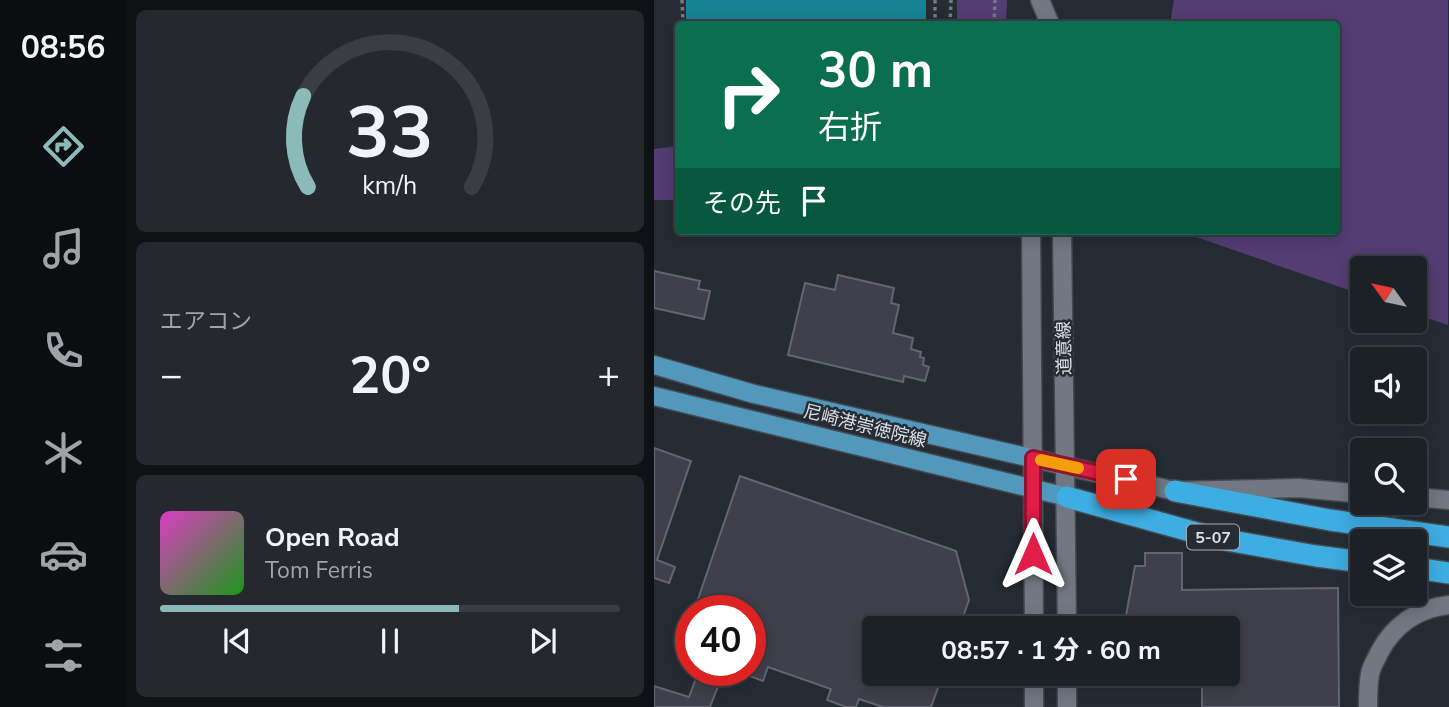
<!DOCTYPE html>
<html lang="ja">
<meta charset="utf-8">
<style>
body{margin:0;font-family:"Nunito Sans","Noto Sans JP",sans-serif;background:#25292f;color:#f1f3f6;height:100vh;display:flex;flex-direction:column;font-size:26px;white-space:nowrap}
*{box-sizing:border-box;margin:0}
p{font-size:23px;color:#a0a3a7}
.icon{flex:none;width:38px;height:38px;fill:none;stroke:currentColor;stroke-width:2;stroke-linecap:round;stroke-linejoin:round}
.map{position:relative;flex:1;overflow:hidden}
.side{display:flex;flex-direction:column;gap:10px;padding:10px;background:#0f1215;width:528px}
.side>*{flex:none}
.banner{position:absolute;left:21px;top:21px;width:665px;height:214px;border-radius:7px;box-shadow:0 4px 18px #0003,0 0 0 2px #3a3e44;background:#0b6e4f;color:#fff;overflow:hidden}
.needle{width:46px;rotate:303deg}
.controls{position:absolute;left:696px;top:256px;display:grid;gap:14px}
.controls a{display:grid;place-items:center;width:77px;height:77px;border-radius:7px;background:#1c2127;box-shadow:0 4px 18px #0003,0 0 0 2px #3a3e44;font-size:35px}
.speed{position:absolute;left:21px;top:595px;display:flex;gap:14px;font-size:35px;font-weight:700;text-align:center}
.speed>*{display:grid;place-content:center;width:91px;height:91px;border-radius:50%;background:#1c2127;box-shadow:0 4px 18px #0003,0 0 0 2px #3a3e44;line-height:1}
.speed .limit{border:10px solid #d22;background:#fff;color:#111}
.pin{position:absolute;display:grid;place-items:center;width:60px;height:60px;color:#fff;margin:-30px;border-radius:14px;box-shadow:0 4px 10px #0006}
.me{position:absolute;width:77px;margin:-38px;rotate:0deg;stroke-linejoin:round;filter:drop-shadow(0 0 5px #0008)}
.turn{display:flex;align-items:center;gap:24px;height:147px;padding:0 28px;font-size:32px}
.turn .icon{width:91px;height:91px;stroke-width:2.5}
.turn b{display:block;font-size:49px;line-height:60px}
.then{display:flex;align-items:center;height:66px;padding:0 28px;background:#0003;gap:14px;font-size:26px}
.big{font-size:52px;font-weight:700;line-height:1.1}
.side .widget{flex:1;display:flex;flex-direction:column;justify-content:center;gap:10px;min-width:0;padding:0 24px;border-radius:10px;background:#25292f}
.side .dial{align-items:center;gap:0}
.dial svg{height:182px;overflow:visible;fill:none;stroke:#3a3e44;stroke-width:7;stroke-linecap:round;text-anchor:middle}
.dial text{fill:#f1f3f6;stroke:none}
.song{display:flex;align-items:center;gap:21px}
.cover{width:84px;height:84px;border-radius:10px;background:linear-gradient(135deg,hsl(310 70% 55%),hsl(120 70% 35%))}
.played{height:7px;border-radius:4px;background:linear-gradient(90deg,#8bbbb9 65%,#3a3e44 65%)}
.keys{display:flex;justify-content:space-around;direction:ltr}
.heat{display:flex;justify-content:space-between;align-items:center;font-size:38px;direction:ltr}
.trip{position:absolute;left:208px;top:616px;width:378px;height:70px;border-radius:7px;background:#1c2127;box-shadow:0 4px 18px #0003,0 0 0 2px #3a3e44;font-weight:700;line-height:70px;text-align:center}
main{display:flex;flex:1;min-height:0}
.tab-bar{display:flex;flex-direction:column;width:126px;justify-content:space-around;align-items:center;background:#0b0d10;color:#a0a3a7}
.tab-bar .icon{width:49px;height:49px}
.tab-bar .active{color:#8bbbb9}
.tab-bar b{font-size:32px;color:#f1f3f6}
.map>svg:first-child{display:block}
.green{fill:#533d73}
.water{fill:#178394}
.building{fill:#3f404b;stroke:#636571;stroke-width:2}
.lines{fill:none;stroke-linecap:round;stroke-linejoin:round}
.minor-casing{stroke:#444951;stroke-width:21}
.major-casing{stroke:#444951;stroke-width:21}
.highway-casing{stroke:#444951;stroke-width:24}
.path{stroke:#757a81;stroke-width:3.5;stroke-dasharray:3.5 3.5;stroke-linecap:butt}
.minor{stroke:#717882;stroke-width:18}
.major{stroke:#5298bc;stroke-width:18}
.highway{stroke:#3eade2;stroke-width:21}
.route-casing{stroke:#92132f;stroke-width:18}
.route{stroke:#e11d48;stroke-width:12}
.slow{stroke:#f59e0b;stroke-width:12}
.labels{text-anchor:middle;stroke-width:5;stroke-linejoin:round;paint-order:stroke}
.shield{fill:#252c34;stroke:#a5aab1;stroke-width:2}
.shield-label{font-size:16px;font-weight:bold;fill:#dce0e6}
.street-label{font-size:18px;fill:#dce0e6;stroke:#252c34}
</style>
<main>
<nav class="tab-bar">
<b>08:56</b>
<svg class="icon active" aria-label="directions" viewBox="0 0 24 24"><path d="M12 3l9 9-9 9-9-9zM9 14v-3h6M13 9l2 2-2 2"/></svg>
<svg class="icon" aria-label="music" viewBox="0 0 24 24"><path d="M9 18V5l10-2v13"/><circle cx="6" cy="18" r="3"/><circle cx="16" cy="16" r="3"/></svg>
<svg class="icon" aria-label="phone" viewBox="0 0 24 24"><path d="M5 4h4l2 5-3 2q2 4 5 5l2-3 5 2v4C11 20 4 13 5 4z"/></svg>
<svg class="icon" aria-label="climate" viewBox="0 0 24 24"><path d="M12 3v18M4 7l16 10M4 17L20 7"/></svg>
<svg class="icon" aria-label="car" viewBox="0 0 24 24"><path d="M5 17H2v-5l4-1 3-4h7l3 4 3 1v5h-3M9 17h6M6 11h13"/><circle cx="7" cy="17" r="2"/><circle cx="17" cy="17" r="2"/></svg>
<svg class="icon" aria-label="filters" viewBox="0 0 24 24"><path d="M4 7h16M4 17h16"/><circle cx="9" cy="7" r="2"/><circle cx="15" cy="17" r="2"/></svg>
</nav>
<section class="side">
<div class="widget dial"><svg viewBox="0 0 100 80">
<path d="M14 69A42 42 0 1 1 86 69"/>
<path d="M14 69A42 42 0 0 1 12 29" stroke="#8bbbb9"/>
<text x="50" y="56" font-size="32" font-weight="700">33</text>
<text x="50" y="72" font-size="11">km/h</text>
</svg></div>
<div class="widget"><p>エアコン</p>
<div class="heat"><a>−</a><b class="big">20°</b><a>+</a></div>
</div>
<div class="widget">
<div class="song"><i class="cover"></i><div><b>Open Road</b><p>Tom Ferris</p></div></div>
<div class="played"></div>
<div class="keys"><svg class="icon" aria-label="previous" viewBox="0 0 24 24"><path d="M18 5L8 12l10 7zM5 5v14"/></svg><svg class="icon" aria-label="pause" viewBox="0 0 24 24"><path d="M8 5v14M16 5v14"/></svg><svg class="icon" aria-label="next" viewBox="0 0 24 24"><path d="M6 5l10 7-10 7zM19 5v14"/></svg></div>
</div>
</section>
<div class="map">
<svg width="795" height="707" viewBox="0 0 795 707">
<rect width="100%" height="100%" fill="#252c34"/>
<g class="green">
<polygon points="303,0 353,0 352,24 303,24"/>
<polygon points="520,0 794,0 794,325 761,314 761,268 709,268 709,295 525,231 682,231 682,24 516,24"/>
<polygon points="24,146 24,200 0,200 0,149"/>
</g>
<rect class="water" x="32" y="0" width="240" height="24"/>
<g class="building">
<polygon points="0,271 46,281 44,289 56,291 50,319 0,308"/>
<polygon points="184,275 240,288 237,303 245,305 239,333 259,338 257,349 267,352 266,357 270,358 269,365 275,367 271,381 250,376 249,382 134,355 151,283 181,290"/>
<polygon points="0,448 37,461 3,560 21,567 15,583 0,578"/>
<polygon points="86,476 302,551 315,600 305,628 220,628 220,674 289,674 277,707 229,707 205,699 202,707 192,707 173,700 177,689 114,667 109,681 96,676 96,611 40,611"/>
<polygon points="491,553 528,553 528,590 684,588 685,707 548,707 548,674 574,674 574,628 548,628 548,626 470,627 481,566 491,566"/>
<polygon points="44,673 66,681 56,707 0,707 0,686 35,697"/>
</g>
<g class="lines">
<g class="minor-casing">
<g id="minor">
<polyline points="386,0 396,24"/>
<polyline points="377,231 380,628"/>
<polyline points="408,231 413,628"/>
<polyline points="412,466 521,491 645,488 709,494"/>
<polyline points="761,497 795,500"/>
<polyline points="380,674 380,707"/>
<polyline points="413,674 413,707"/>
<path d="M714,707C714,696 714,684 716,674C717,667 722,660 725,653C739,626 763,608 795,605"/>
</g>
</g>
<g class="major-casing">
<g id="major">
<polyline points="0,365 100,394 412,466"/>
<polyline points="0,396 413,497"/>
</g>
</g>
<g class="highway-casing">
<g id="highway">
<polyline points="521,491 676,520 795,537"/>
<polyline points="413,497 561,538 662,556 709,562"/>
<polyline points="761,568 795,573"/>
</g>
</g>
<g class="path">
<polyline points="28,0 29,24"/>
<polyline points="281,0 281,24"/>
<polyline points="296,24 297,0"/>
<polyline points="340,24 341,0"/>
</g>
<use href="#minor" class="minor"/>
<use href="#major" class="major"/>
<use href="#highway" class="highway"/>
</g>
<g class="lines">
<g class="route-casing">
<polyline id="route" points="379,554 379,458 472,479"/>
</g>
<use href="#route" class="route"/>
<polyline class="slow" points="387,460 424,468"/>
</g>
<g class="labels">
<rect class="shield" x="533" y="524.5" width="52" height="25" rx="5"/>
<g class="shield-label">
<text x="559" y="543">5-07</text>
</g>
<g class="street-label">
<text transform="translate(410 348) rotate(-91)" y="6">道意線</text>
<text transform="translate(211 426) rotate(14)" y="6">尼崎港崇徳院線</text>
</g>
</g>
</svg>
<div class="controls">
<a><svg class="needle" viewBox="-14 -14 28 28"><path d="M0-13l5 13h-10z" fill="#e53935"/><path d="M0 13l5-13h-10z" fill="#a0a3a7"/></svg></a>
<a><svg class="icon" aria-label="sound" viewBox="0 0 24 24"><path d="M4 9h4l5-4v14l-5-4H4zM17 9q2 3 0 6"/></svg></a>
<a><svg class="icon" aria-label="search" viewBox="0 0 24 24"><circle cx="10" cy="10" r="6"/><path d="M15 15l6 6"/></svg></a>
<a><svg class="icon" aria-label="layers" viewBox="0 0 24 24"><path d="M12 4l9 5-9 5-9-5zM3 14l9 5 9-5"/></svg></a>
</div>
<div class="speed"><div class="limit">40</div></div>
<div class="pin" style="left:472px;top:479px;background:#d93025"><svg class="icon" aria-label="arrive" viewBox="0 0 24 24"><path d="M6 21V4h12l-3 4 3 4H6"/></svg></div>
<svg class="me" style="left:379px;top:554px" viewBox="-20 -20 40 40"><path d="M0-17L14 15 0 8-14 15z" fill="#e11d48" stroke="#fff" stroke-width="4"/></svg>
<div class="trip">08:57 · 1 分 · 60 m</div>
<div class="banner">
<div class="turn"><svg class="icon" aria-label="right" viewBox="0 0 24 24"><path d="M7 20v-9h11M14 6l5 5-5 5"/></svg><div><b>30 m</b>右折</div></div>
<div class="then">その先<svg class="icon" aria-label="arrive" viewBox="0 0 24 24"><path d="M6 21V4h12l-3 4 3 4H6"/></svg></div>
</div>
</div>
</main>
